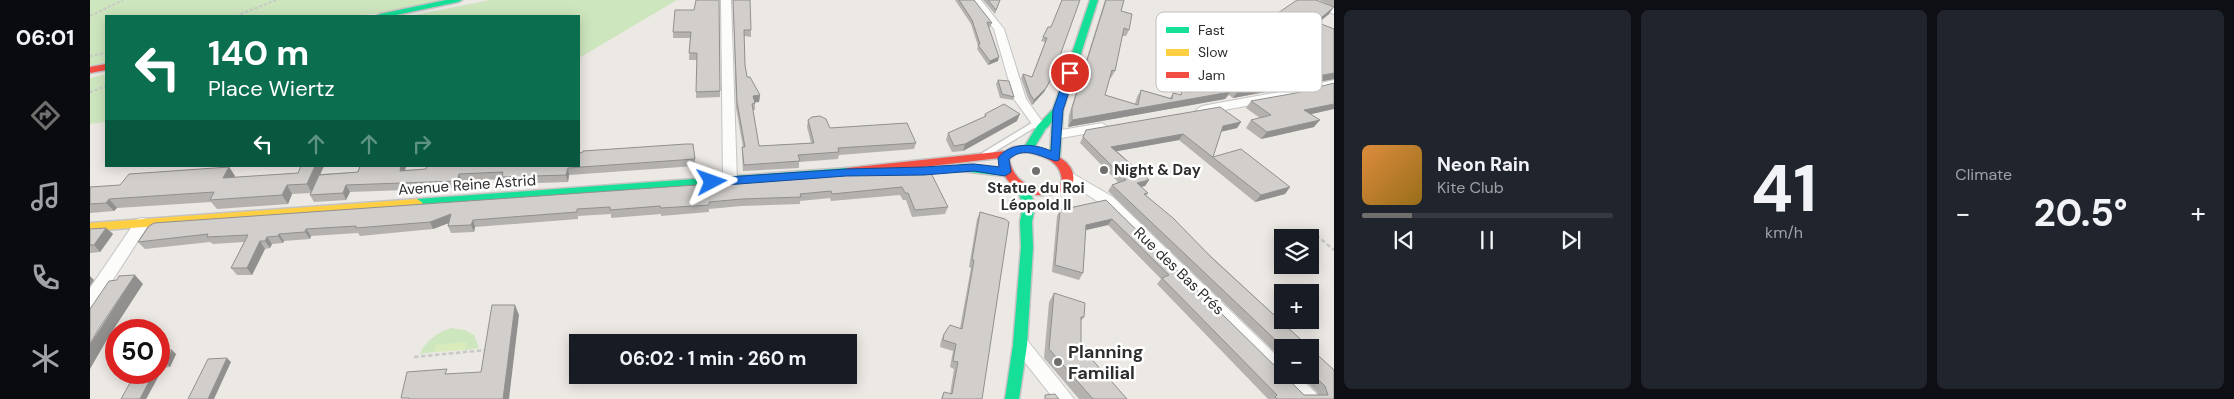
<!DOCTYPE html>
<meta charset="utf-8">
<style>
body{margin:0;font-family:"DM Sans",sans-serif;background:#20242c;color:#f1f3f6;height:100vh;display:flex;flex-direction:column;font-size:19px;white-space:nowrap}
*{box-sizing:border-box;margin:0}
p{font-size:16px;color:#9ea1a6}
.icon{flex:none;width:28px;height:28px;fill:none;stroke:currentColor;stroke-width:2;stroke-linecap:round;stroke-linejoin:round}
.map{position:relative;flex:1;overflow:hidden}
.side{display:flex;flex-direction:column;gap:10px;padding:10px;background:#0d0f14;width:900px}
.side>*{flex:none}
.banner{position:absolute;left:15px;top:15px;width:475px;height:152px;border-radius:0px;box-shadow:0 2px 12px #0003;background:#0b6e4f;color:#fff;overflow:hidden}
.buttons{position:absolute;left:1184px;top:229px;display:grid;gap:10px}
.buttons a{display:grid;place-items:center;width:45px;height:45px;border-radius:0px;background:#171b24;box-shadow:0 2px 12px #0003;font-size:25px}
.speed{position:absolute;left:15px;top:319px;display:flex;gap:10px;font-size:25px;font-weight:700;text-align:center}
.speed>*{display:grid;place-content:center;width:65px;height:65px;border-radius:50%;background:#171b24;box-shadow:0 2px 12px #0003;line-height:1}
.speed .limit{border:8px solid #d22;background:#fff;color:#111}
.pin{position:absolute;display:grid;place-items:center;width:42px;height:42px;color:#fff;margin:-21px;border:2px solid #fff;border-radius:50%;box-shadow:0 1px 5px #0007}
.me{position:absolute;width:55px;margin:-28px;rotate:86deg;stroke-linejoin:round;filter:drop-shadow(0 0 4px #0008)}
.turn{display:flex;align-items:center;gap:18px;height:105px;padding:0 20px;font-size:22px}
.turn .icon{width:65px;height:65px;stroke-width:2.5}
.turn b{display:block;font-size:35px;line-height:42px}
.lanes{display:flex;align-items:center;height:48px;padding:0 20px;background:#0003;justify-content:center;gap:25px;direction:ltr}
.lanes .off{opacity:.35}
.big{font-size:38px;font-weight:700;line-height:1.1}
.side .card{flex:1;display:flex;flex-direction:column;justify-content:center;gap:8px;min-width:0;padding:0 18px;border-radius:8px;background:#20242c}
.side .dial{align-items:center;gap:0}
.dial b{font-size:65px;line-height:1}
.song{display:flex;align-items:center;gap:15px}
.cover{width:60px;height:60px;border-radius:8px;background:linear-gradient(135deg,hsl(30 70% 55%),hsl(40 70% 35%))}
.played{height:5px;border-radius:2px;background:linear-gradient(90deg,#706f6e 20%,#363941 20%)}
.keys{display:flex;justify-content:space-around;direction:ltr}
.heat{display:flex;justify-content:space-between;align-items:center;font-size:28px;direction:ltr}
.side .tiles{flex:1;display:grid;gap:10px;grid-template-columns:repeat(3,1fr)}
.trip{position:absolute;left:479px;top:334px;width:288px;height:50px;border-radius:0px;background:#171b24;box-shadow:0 2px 12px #0003;font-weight:700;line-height:50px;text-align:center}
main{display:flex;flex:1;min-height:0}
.tab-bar{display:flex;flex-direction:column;width:90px;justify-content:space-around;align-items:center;background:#090b0e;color:#9ea1a6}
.tab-bar .icon{width:35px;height:35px}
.tab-bar .active{color:#706f6e}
.tab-bar b{font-size:22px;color:#f1f3f6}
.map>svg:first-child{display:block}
.green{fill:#cee6be}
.pitch{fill:#d9eabb}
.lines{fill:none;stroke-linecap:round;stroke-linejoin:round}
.lane-casing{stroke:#c5c4c5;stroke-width:8}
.street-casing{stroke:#c5c4c5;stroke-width:2}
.fast-casing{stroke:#c5c4c5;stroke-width:3}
.slow-casing{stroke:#c5c4c5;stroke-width:3}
.jam-casing{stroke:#c5c4c5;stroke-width:3}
.path-far1{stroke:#c9c9c8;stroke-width:2;stroke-dasharray:3 2;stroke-linecap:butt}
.path{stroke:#c9c9c8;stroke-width:2.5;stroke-dasharray:4.5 2.5;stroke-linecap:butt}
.lane{stroke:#fcfcfb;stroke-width:5.5}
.street{fill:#fcfcfb;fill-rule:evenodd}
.fast{fill:#16e098;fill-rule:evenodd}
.slow{fill:#ffcf43;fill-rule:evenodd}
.jam{fill:#f24e42;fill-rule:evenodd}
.wall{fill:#b4b1af}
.shaded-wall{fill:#92908e}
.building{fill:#d1cecb;stroke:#92908e}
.route{fill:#1a73e8;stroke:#114b97}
.poi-dot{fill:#706f6e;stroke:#fff;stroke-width:2}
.labels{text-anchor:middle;stroke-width:5;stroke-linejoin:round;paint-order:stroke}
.poi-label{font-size:15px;font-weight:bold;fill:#2e2e2e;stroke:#fff;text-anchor:start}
.street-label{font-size:15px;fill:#2e2e2e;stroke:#fff}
.near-poi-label{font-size:18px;font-weight:bold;fill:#2e2e2e;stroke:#fff;text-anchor:start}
.key{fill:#fff;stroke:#c0c0c0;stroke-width:1}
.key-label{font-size:14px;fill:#2e2e2e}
</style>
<main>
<nav class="tab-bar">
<b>06:01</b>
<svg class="icon active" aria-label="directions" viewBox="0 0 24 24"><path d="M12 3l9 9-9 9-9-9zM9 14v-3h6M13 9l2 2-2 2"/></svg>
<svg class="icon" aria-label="music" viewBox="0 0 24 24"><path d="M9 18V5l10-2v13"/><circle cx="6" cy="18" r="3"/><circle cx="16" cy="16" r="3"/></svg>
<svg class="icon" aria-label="phone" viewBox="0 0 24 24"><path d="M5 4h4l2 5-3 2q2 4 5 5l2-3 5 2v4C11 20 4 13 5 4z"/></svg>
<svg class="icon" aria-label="climate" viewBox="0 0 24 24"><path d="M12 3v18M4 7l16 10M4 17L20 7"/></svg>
</nav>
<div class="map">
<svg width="1244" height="399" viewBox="0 0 1244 399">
<rect width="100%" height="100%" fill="#ece8e4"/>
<g class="green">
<polygon points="0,0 349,0 293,13 262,16 16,16 16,62 0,66"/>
<polygon points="400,0 587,0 489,58 489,16 320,16"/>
<polygon points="16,74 16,122 0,124 0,78"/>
<path d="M361,328L375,330L384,335L389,348L375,350L376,343L347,345L345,352L330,354C336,340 347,333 361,328Z"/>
</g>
<polygon class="pitch" points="377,342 375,350 345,352 346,345"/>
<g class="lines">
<g class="lane-casing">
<polyline id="lane" points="894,155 947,123"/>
</g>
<g class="street-casing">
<g id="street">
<polygon points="631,0 641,0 647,181 640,186 633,181"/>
<polygon points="881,0 891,0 914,29 936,99 957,128 955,131 947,131 924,99 904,29"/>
<polygon points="1210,0 1224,0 1244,8 1244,14"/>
<polygon points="1244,80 1244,86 1200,98 1112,114 1106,110 1112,106 1200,90"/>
<polygon points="1012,123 1018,127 1016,130 966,139 960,135 966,131"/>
<polygon points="980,172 1023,197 1192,361 1192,375 1207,375 1226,393 1229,399 1208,399 1013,205 975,180 973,177"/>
<polygon points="52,218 57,219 59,223 57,227 6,306 0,307 0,288 47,219"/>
<polygon points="931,338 937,340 984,399 964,399 925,350 923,345 925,340"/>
</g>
</g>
<g class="fast-casing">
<g id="fast">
<polygon points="356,0 372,0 368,2 301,16 286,16 290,14"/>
<polygon points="1000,0 1008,0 973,110 970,157 965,161 960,157 962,122 955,130 942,151 934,151 933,149 947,126 963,109"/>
<polygon points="874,164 915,168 920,172 915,176 870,171 869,168 870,165"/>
<polygon points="757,168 762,172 757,176 327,207 321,203 327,199"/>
<polygon points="932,182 938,186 945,205 942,222 943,247 937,345 929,399 915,399 923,345 931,247 930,222 933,205 926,186"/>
</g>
</g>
<g class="slow-casing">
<polygon id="slow" points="327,199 333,203 327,207 0,231 0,223"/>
</g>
<g class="jam-casing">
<g id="jam">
<polygon points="16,64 16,70 0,73 0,67"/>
<path d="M938,146C957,150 993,161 981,188C950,202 915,197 909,158L757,176L752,172L757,168L916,151L923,147ZM938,152C955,156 972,162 972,183C947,193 925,186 919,159L926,153Z"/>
</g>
</g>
<g class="path-far1">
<polyline points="0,16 33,0"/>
<polyline points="146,16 186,0"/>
<polyline points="0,56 16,53"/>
<polyline points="0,92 16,86"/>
</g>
<g class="path">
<polyline points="1226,235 1244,250"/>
<polyline points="324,357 396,350"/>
</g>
<use href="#lane" class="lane"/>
<use href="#street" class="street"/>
<use href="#fast" class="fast"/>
<use href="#slow" class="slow"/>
<use href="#jam" class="jam"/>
</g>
<g class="wall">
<polygon points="629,0 630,97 606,98 607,60 599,60 600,38 583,38 583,32 604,10"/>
<polygon points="643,0 661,30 661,37 654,36 655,65 657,77 670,95 669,102 665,102 665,110 663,110 669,146 721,143 717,127 718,120 740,128 826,143 824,149 749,155 748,159 709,162 709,168 653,171 652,154 652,147 653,147 646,108"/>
<polygon points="865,0 884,0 902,23 900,27 899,27 908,61 898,65 887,49 888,46 881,24"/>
<polygon points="893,0 910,0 905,14"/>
<polygon points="1015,0 1034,0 1031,11 1039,30 1036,36 1032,36 1025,71 1021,78 1020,78 1015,95 1045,104 1047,97 1051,90 1080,98 1083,93 1090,95 1093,89 1101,92 1116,85 1141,78 1161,74 1176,63 1174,62 1178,55 1184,50 1168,42 1172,36 1165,33 1169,26 1239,14 1228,23 1244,29 1244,79 1143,98 1139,95 1135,99 978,127 979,115"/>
<polygon points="1229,0 1244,0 1244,7"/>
<polygon points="958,27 961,80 954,92 942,105 938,98 931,78 933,74 942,77 955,42 951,41"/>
<polygon points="908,80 924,97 923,100 910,98 906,84"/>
<polygon points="1206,93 1221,114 1224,127 1171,139 1156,128 1161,120 1170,118 1156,108 1161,101"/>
<polygon points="895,114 927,121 873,151 862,152 856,140 858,133 894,117"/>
<polygon points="1151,122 1147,128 1131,132 1123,157 1200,187 1195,194 1165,202 1089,140 1027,151 1059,180 1055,186 1051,187 1058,193 1056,196 1220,348 1192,348 1192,359 1018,191 1022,185 1028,182 990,143 996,130"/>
<polygon points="605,159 605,166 479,175 478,182 415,184 413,179 372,181 370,188 260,192 256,200 224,202 220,195 221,193 202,194 198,204 127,209 121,202 27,208 24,211 0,213 0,187 30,185 139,167 145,176 145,177 230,174 268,172 270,166 316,166 315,170"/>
<polygon points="834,169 858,207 855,214 822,217 816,200 813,200 810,195 741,201 740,198 710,201 710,204 651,206 619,209 619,212 571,216 571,214 521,218 521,214 488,216 488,219 385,227 384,232 361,233 358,226 359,223 343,229 270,236 268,233 221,236 220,239 194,241 193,243 182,244 180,248 175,249 162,275 147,275 141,268 154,242 123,244 120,242 55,249 48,242 59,226"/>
<polygon points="1016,200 1214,395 1228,395 1227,392 1210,375 1220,375 1220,348 1244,399 1178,399 1067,284 1071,279 1018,225 995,230 993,273 989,280 962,272 967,216 970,210"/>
<polygon points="890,212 892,399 851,399 854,392 860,394 864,369 860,367 863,351 850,347 851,341 854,334 870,328 881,268 879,267 887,219"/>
<polygon points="16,228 23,234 10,252 0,253 0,229"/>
<polygon points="964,293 994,317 991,321 991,347 1037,399 989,399 954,358 959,302"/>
<polygon points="69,351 86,354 80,367 73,368 56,399 31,399"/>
</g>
<g class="shaded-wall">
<polygon points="1244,7 1239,14 1221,29 1226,22"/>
<polygon points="909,57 908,61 898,65 900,61"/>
<polygon points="1244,73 1244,79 1143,98 1148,91"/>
<polygon points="963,75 954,92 942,105 944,100"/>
<polygon points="1140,92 1135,99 978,127 982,120"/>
<polygon points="670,95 669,102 662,103 663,96"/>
<polygon points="1244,104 1244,109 1209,117 1214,110"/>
<polygon points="930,114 927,121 873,151 875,144"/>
<polygon points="1230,120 1224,127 1171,139 1177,132"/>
<polygon points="1151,122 1147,128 1129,132 1133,126"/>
<polygon points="1093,134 1089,140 1017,153 1021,147"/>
<polygon points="225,166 234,166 222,193 217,184"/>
<polygon points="311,166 316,167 313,178 310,171"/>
<polygon points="139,167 145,176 139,186 133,178"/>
<polygon points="478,168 479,175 478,182 476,175"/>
<polygon points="369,174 372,181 370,188 367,181"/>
<polygon points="1059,180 1055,186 1043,189 1047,183"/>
<polygon points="197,185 202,194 198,204 192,195"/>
<polygon points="256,185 260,192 256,200 253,193"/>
<polygon points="1200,187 1195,194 1165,202 1171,195"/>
<polygon points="19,199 27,208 24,211 16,203"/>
<polygon points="361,214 364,221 343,229 340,222"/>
<polygon points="1022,219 1018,225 992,231 996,225"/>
<polygon points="383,220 385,227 384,232 381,225"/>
<polygon points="16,228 23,234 10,252 4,245"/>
<polygon points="216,229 221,236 220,239 215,232"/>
<polygon points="189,234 194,241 193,243 188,236"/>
<polygon points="177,237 182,244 180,248 175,241"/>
<polygon points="170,241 175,249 162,275 157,268"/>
<polygon points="45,275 53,284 18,338 0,369 0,344"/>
<polygon points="0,276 4,280 0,286"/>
<polygon points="425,305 429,315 419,399 413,399"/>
<polygon points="82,350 86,354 80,367 76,363"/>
<polygon points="137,358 141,362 124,399 118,399"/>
<polygon points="69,364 73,368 56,399 50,399 64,372 69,372"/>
</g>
<g class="building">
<polygon points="606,0 629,0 630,91 606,92 607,53 599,53 601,32 583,32 585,10 604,10"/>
<polygon points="643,0 660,0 661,30 654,30 655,65 657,77 660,77 670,95 663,96 665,103 662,104 669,146 724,143 718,120 722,117 730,116 736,119 740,128 817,123 826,143 748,148 749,152 708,155 710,161 654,165 652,147 655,147 647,102"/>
<polygon points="869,0 884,0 902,23 897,22 909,57 900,61 888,45 890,44 882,20"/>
<polygon points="898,0 910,0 906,10"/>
<polygon points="972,0 990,0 963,75 956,88 944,100 940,94 933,74 942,77 957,38 953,37 958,27 961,27"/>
<polygon points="1016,0 1034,0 1031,11 1042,14 1039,30 1034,28 1025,71 1022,70 1015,95 1048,105 1051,90 1082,99 1083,93 1091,95 1093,89 1101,92 1110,82 1116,85 1121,79 1128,82 1136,76 1141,78 1146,74 1151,76 1156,72 1161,74 1183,57 1178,55 1190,44 1173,35 1179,29 1169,26 1207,0 1226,0 1244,7 1226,22 1244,29 1244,73 1148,91 1143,88 1140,92 982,120 982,108"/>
<polygon points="908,80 919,81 924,97 912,94"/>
<polygon points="1244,83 1244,104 1214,110 1230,120 1177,132 1161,120 1181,115 1161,101 1206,93"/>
<polygon points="914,104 930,114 875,144 864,146 858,133 896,116 895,114"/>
<polygon points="1130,107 1151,122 1133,126 1123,157 1151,149 1200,187 1171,195 1093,134 1021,147 1059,180 1047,183 1058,193 1054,194 1083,218 1122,258 1220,348 1194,348 1022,185 1036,180 993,137 996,130"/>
<polygon points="596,144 603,144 605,159 478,168 476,175 412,177 413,172 369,174 367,181 256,185 253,193 220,195 229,175 268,172 270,166 311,166 310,171 336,169 337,166 489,166 489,153 493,152 493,151"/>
<polygon points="211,166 225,166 217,184 197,185 192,195 120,200 124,192 19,199 16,203 0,204 0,187 30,185 39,174 139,167 133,178 208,173"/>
<polygon points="834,169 840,171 858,207 825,210 818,193 815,193 812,187 742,194 741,191 710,194 711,197 652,199 619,202 619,205 571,208 570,206 520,210 520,207 487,209 487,212 383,220 381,225 358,226 361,214 340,222 266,228 266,226 216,229 215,232 189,234 188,236 177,237 175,241 170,241 157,268 141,268 158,235 117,237 118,234 48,242 59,226 64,223"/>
<polygon points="1016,200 1192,373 1192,375 1194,375 1214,395 1238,395 1235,386 1220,372 1220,348 1244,370 1244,399 1187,399 1185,397 1187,395 1072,278 1079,275 1022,219 996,225 993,273 965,265 970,210"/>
<polygon points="890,212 915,219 919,222 892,399 852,399 854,392 862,394 868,362 863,361 866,344 853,340 854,334 860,325 872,329 884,260 882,260"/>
<polygon points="16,228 4,245 0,245 0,229"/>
<polygon points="45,275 8,330 0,344 0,309 19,281 27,280 29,276"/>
<polygon points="964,293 995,303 994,317 991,317 991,347 1037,399 1003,399 959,349"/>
<polygon points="402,305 425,305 413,399 319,399 319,398 311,398 317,372 357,369 355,374 391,372"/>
<polygon points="82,350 76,363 69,364 69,351"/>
<polygon points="137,358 118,399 98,399 118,359"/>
<polygon points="46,372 64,372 50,399 31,399"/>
<polygon points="965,394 969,399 955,399 955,395"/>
</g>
<path class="route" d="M980,70L985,73L973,110L969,160L966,161C948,156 935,146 919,159L921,172L915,176L884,171L834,175L756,176L622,186L616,182L622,178L756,169L834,167L884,164L909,167L908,158C920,142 944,143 961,151L963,110L976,73Z"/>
<g class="poi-dot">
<circle cx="1014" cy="170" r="5"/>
<circle cx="946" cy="171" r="5"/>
<circle cx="968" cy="362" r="5"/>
</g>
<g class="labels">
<g class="poi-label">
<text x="1024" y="175">Night &amp; Day</text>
<text x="946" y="193" text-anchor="middle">Statue du Roi<tspan x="946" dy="17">Léopold II</tspan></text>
</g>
<g class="street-label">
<text transform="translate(377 185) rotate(-4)" y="5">Avenue Reine Astrid</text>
<text transform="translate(1089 271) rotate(44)" y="5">Rue des Bas Prés</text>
</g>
<g class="near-poi-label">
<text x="978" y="358">Planning<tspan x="978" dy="21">Familial</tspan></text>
</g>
</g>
<rect x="1066" y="12" width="166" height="80" rx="8" class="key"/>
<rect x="1076" y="27" width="23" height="6" fill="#16e098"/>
<rect x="1076" y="49" width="23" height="7" fill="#ffcf43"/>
<rect x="1076" y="72" width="23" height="6" fill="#f24e42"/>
<g class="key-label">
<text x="1108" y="35">Fast</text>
<text x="1108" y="57">Slow</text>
<text x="1108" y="80">Jam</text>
</g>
</svg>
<div class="buttons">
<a><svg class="icon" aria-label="layers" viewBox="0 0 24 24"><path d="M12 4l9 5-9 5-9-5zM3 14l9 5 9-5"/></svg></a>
<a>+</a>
<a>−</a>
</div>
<div class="speed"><div class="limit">50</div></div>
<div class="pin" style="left:980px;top:73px;background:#d93025"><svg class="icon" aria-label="arrive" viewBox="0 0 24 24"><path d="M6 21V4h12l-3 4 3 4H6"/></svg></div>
<svg class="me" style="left:622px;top:182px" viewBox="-20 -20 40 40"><path d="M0-17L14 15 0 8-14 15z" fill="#1a73e8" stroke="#fff" stroke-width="4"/></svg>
<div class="trip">06:02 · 1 min · 260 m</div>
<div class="banner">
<div class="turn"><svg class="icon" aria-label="left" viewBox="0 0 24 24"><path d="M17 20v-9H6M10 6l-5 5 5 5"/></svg><div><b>140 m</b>Place Wiertz</div></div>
<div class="lanes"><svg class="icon" aria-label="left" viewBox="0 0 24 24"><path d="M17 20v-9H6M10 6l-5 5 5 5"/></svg><svg class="icon off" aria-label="ahead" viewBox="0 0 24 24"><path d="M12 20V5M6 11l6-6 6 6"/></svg><svg class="icon off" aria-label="ahead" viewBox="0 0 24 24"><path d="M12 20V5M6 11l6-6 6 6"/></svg><svg class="icon off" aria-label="right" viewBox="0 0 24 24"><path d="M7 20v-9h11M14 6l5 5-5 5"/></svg></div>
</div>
</div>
<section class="side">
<div class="tiles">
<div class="card">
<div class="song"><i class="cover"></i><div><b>Neon Rain</b><p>Kite Club</p></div></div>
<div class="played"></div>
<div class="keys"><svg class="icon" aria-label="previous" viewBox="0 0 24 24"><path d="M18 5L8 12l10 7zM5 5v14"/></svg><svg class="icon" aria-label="pause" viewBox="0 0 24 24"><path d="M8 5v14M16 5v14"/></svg><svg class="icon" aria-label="next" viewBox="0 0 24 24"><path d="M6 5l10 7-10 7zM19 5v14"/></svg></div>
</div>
<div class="card dial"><b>41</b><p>km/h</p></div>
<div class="card"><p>Climate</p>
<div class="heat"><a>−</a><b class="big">20.5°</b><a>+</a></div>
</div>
</div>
</section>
</main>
